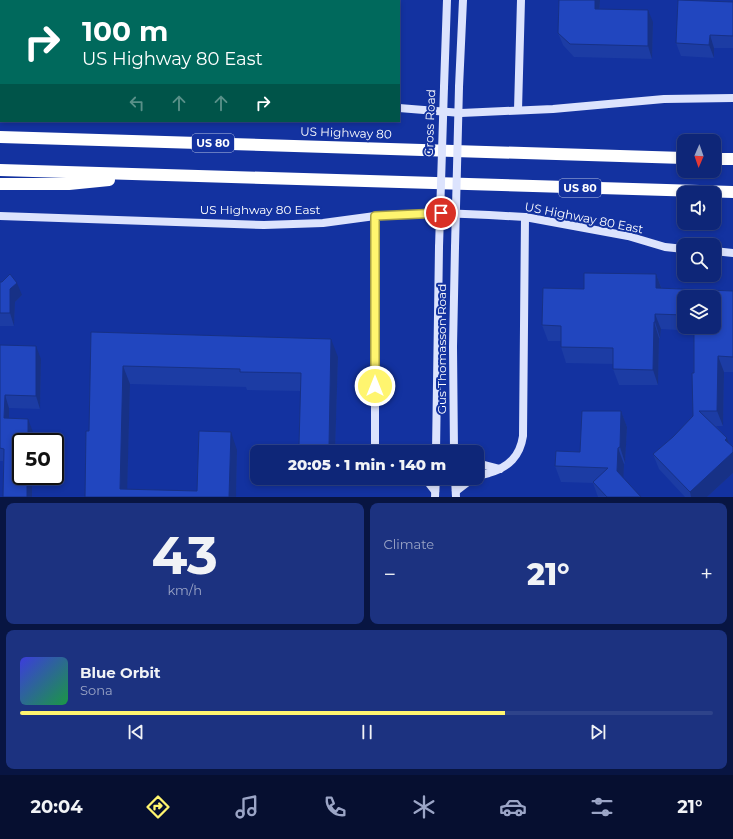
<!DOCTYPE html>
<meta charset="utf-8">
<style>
body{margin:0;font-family:Montserrat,sans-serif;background:#1c3280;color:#f1f3f6;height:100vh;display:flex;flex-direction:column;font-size:15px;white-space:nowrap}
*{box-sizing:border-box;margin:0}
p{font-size:13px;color:#9ba5c6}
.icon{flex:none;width:22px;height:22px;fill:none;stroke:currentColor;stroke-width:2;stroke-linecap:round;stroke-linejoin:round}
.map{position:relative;height:497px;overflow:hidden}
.side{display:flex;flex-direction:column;gap:6px;padding:6px;background:#081542;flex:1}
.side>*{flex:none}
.hud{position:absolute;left:0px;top:0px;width:400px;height:122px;box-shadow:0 2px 6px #0003,0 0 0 1px #2e438a;background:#00695c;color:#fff;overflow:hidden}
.needle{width:26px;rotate:182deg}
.buttons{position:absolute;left:677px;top:134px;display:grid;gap:8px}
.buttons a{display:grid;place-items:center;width:44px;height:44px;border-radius:8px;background:#0e2678;box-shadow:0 2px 6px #0003,0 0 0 1px #2e438a;font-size:20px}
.speed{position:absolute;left:12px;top:433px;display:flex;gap:8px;font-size:20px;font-weight:700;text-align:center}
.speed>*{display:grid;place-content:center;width:52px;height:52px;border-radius:50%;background:#0e2678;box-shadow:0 2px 6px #0003,0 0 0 1px #2e438a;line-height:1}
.speed .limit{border:2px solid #111;border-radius:6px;background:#fff;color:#111}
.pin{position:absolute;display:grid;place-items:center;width:34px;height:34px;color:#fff;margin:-17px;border:2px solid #fff;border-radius:50%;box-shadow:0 1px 4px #0007}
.me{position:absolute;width:44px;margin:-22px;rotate:0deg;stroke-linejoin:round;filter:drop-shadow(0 0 3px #0008)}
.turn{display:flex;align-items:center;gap:14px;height:84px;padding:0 16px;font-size:18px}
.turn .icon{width:52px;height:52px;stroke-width:2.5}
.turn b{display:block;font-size:28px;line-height:34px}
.lanes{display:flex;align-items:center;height:38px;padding:0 16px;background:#0003;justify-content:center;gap:20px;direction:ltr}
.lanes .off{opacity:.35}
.big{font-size:30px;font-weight:800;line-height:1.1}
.side .tile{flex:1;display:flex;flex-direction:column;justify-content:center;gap:6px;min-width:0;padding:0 14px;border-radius:8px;background:#1c3280}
.side .dial{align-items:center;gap:0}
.dial b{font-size:52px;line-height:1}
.song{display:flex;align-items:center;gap:12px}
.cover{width:48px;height:48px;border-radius:6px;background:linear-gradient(135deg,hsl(240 70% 55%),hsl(140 70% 35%))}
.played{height:4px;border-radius:2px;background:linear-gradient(90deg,#fff56f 70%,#2e438a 70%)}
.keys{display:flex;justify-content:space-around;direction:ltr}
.heat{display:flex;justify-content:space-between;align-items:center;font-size:22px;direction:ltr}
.side .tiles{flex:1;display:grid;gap:6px;grid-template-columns:1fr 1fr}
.tile:last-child{grid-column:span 2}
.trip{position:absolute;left:250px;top:445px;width:234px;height:40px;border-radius:8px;background:#0e2678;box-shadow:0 2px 6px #0003,0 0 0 1px #2e438a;font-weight:800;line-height:40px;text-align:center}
.tab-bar{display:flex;height:64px;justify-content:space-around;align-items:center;background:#060f30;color:#9ba5c6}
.tab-bar .icon{width:28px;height:28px}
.tab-bar .active{color:#fff56f}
.tab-bar b{font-size:18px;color:#f1f3f6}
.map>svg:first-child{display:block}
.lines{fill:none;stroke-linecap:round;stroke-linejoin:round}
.secondary{stroke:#dce3fd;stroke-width:8}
.highway{stroke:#fff;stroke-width:12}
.secondary-bridge{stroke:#dce3fd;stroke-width:8}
.wall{fill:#1c3ca4;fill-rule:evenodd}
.shaded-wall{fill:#173186}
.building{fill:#2146bf;stroke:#173186}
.route-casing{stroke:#a69f48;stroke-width:10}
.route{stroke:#fff56f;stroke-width:7}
.labels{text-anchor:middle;stroke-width:4;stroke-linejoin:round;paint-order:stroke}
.shield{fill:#1332a0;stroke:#b8c2e2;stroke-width:1}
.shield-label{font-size:11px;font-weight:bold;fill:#fff}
.street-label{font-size:12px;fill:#fff;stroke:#1332a0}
</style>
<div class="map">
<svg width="733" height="497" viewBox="0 0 733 497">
<rect width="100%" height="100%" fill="#1332a0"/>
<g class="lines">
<g class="secondary">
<polyline points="375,0 375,1"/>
<polyline points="444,87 447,0"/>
<polyline points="459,87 463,0"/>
<polyline points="0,88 1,88"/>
<polyline points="399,108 461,113 553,109 664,99 733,98"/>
<polyline points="518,110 521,0"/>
<polyline points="0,216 264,225 323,223 375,216 441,213 489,215 525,217 628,236 665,247 684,249"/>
<polyline points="375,216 375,448 377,452"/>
<polyline points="714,251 733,253"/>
<polyline points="436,452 439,247"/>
<polyline points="454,452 453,347 455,247"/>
<polyline points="477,463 500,469"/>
<path d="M477,476C481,475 485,474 489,473C509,467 520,456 523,436L525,217"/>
<polyline points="414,478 428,482 435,491"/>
<polyline points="455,478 456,497"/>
<polyline points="456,491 473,478"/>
<polyline points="435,497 436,478"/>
</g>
<g class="highway">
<polyline points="0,137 684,158"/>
<polyline points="714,159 733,159"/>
<polyline points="0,170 733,192"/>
<polyline points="0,184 69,184 109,180"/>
</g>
<g class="secondary-bridge">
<polyline points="439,247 444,87"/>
<polyline points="455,247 459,87"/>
</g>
</g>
<g class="wall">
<polygon points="559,0 600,0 600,9 653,22 652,59 574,57 563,45 558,33"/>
<polygon points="733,2 733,48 714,48 714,58 681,56 676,43"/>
<path d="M656,274L662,289L733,291V372H724L723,426H716L727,438L729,444L733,447V473L707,497H685L659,469L653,454L673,437L693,416L694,331L661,329L660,338H659L658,385H619L613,369V364L566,363L561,347V341H548L542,325L584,289ZM684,297L714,327H684Z"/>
<polygon points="0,282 22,295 15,302 14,326 0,326"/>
<polygon points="91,332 338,357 335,452 302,452 299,445 301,391 247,390 246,387 130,384 127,490 197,491 237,450 236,497 85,497 89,431"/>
<polygon points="0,345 41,359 40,409 9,408 9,418 33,432 33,442 21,442 21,476 32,476 32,497 3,497 3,461 0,461"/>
<polygon points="621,411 627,427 625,463 624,464 623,478 641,497 598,497 593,483 561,482 555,466 580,452"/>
</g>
<g class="shaded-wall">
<polygon points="595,0 600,0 599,21 595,9"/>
<polygon points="648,10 653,22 652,59 648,46"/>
<polygon points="710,35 714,48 714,58 709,45"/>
<polygon points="656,274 662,290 656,288"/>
<polygon points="17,283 22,295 15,302 14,326 10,313 10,289"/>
<polygon points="655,314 661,329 660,338 655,322"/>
<polygon points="654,322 659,338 658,385 653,370"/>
<polygon points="331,339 338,357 335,452 331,452 329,446"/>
<polygon points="36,346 41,359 40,409 36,396"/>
<polygon points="718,356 724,372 723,426 717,411"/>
<polygon points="123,366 130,384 127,497 120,489"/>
<polygon points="5,395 9,408 9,431 4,418"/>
<polygon points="621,411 627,427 625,463 620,447"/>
<polygon points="28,419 33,432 33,442 28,442"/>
<polygon points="231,432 237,450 236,497 229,497"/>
<polygon points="727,438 732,452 733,452 733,473 707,497 691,497 690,492 725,440"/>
<polygon points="618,448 624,464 623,487 617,471"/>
<rect x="27" y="476" width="5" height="21"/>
</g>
<g class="building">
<polygon points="559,0 595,0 595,9 648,10 648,46 570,44 558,33"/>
<polygon points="678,0 733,2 733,36 710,35 709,45 676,43"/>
<polygon points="584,273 656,274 656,288 733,291 733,357 718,356 717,411 699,411 727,438 725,440 733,447 733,452 690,492 653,454 673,437 693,416 692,373 694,373 694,327 714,327 714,297 684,297 684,315 655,314 655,322 654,322 653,370 613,369 613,348 561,347 561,326 542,325 543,288 584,289"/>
<polygon points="10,274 17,283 10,289 10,313 0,313 0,282 2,282"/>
<polygon points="91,332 331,339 329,446 299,445 301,373 240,372 240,369 123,366 120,489 197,491 199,431 231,432 229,497 85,497 86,431 89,431"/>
<polygon points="0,345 36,346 36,396 5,395 4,418 28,419 28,442 21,442 21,476 27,476 27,497 3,497 4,449 0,448"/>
<polygon points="582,411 621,411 620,447 618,448 617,471 641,497 607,497 593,482 608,468 555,466 556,451 580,452"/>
</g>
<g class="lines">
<g class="route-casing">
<polyline id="route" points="375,386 375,216 441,213"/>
</g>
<use href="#route" class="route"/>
</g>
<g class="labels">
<g class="shield">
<rect x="192" y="134" width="42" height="18" rx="3"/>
<rect x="559" y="179" width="42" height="18" rx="3"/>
</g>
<g class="shield-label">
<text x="213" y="147">US 80</text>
<text x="580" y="192">US 80</text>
</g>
<g class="street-label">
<text transform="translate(430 123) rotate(-88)" y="4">Gross Road</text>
<text transform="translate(346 133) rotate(2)" y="4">US Highway 80</text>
<text x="260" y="214">US Highway 80 East</text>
<text transform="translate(584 218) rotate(11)" y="4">US Highway 80 East</text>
<text transform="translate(442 349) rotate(-90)" y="4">Gus Thomasson Road</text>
</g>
</g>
</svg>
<div class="buttons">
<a><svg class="needle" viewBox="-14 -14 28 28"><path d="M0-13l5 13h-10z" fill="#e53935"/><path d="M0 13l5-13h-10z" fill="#9ba5c6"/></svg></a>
<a><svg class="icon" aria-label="sound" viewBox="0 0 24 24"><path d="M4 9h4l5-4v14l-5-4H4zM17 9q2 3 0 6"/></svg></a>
<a><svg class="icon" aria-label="search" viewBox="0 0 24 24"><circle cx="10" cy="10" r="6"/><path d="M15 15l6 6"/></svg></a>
<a><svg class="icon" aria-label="layers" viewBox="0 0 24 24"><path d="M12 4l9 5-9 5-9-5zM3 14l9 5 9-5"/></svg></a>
</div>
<div class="speed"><div class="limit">50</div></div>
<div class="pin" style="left:441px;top:213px;background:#d93025"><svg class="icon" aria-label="arrive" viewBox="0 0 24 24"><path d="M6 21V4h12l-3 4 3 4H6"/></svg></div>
<svg class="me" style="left:375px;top:386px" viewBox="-20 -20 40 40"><circle r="17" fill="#fff56f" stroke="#fff" stroke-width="3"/><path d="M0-11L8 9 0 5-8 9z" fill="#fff"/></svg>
<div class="trip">20:05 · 1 min · 140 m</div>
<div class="hud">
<div class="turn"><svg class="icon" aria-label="right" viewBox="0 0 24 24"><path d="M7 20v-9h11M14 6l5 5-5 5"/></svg><div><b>100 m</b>US Highway 80 East</div></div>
<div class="lanes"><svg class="icon off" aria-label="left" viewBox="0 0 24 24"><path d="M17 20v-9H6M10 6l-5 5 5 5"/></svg><svg class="icon off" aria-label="ahead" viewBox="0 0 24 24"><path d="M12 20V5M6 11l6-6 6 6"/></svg><svg class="icon off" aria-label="ahead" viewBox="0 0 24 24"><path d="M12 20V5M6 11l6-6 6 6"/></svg><svg class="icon" aria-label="right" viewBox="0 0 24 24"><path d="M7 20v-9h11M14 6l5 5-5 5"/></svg></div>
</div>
</div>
<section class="side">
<div class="tiles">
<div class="tile dial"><b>43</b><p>km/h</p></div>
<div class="tile"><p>Climate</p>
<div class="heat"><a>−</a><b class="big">21°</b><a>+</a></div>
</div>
<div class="tile">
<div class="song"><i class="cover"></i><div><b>Blue Orbit</b><p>Sona</p></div></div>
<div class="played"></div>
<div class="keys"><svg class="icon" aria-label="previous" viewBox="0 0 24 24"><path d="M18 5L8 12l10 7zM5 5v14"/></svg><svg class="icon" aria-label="pause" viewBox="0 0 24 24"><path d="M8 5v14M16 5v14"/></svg><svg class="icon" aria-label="next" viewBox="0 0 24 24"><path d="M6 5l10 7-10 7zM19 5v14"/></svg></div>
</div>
</div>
</section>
<nav class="tab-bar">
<b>20:04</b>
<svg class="icon active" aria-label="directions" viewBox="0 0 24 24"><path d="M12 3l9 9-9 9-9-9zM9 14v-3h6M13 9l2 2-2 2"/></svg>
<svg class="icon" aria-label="music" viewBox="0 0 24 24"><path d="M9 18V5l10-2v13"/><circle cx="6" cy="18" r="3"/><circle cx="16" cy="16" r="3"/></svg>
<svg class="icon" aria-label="phone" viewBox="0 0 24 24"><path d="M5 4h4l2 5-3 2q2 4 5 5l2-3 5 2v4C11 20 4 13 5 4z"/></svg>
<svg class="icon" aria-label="climate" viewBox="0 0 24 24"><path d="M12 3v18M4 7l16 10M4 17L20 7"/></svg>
<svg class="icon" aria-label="car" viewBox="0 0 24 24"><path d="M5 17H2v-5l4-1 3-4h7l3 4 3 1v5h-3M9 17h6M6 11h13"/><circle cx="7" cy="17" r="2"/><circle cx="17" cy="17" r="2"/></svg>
<svg class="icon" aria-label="filters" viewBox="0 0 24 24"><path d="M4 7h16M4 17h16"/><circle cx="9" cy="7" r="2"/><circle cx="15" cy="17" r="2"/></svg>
<b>21°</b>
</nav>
